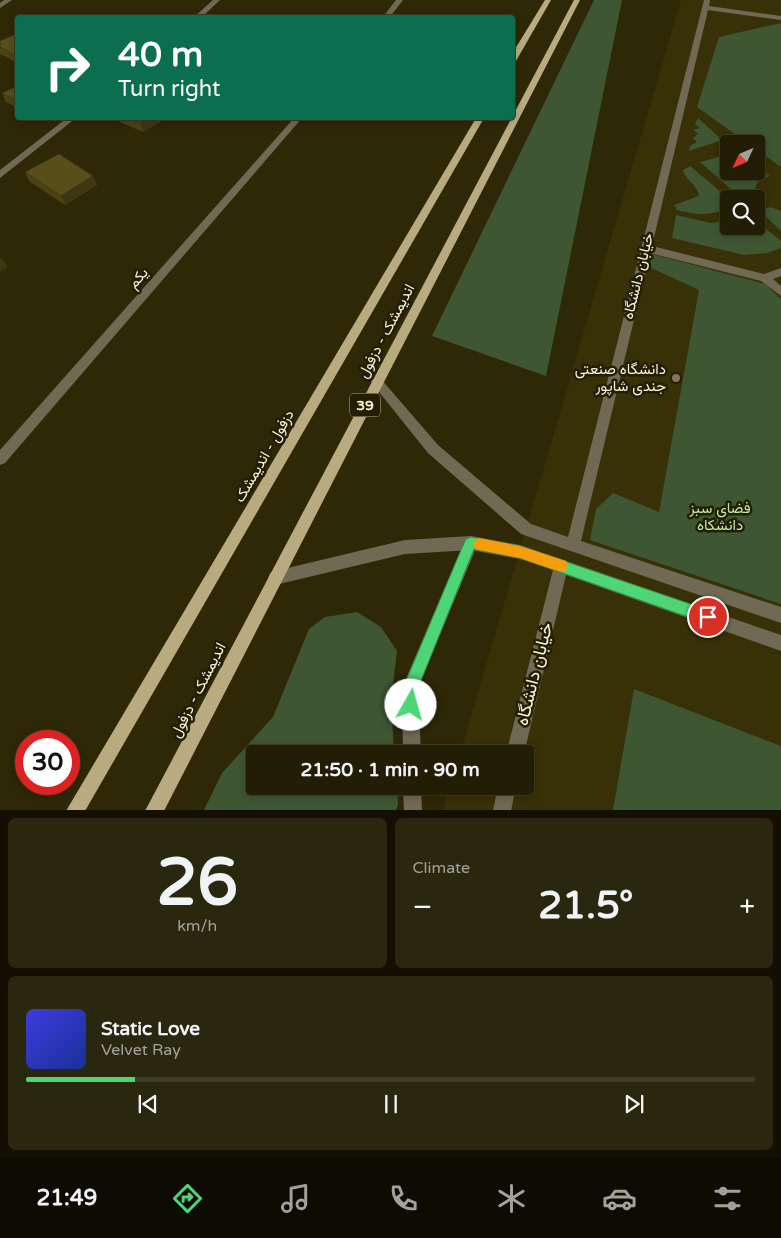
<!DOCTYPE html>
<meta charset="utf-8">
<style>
body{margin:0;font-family:"Varela Round",Vazirmatn,sans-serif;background:#2a270f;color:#f1f3f6;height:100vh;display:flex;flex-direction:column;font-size:19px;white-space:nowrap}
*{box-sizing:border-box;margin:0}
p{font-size:16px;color:#a2a29a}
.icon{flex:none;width:28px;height:28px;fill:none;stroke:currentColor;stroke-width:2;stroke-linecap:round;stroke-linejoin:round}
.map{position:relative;height:810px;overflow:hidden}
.side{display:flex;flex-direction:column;gap:8px;padding:8px;background:#131003;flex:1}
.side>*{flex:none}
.guide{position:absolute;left:15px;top:15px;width:500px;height:105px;border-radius:5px;box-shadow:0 2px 8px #0003,0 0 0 1px #3f3c27;background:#0b6e4f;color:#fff;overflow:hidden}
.needle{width:32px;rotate:226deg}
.controls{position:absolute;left:720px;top:135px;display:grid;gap:10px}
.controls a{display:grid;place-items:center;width:45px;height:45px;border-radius:5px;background:#221e05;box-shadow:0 2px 8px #0003,0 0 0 1px #3f3c27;font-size:25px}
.speed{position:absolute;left:15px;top:730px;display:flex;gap:10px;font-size:25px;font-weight:700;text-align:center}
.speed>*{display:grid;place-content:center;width:65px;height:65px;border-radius:50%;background:#221e05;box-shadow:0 2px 8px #0003,0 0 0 1px #3f3c27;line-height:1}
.speed .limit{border:8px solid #d22;background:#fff;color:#111}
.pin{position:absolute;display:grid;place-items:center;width:42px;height:42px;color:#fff;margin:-21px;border:2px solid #fff;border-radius:50%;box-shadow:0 1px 5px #0007}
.me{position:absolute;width:55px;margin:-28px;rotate:7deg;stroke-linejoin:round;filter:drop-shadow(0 0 4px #0008)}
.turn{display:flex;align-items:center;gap:18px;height:105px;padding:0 20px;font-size:22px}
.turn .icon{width:65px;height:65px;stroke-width:2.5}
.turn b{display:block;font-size:35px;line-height:42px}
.big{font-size:38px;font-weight:700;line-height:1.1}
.side .card{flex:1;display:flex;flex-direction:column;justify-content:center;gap:8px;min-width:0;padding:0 18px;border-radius:8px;background:#2a270f}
.side .dial{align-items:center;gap:0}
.dial b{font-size:65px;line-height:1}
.song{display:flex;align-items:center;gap:15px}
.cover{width:60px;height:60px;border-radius:8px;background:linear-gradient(135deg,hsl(240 70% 55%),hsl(230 70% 35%))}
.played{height:5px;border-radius:2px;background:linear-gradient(90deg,#4ed676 15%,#3f3c27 15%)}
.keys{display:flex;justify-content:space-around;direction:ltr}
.heat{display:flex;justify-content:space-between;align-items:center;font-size:28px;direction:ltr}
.side .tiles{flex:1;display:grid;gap:8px;grid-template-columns:1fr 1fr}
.card:last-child{grid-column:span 2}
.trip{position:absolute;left:246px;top:745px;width:288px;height:50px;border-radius:5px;background:#221e05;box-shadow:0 2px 8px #0003,0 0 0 1px #3f3c27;font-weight:700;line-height:50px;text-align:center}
.tabs{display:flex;height:80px;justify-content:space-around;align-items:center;background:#0e0c02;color:#a2a29a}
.tabs .icon{width:35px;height:35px}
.tabs .active{color:#4ed676}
.tabs b{font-size:22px;color:#f1f3f6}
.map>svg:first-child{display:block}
.built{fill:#383006;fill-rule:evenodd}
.green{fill:#3f5632}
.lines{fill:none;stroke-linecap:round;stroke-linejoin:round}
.lane{fill:#706954;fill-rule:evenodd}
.street{fill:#706954;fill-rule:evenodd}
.primary{fill:#baaa7f;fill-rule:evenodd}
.wall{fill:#4b4316}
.shaded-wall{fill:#3d3712}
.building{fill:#574e19;stroke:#3d3712}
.route{fill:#4ed676;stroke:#338b4d}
.slow{fill:#f59e0b}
.education-dot{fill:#8d6e63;stroke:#241e00;stroke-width:2}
.labels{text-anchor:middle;stroke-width:5;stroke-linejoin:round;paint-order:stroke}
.shield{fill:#241e00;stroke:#b6b29b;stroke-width:1}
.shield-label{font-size:14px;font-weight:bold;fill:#f4f1de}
.street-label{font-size:15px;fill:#f4f1de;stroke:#241e00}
.poi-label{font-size:15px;fill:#f4f1de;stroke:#241e00;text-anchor:end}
.park-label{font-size:15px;fill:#bde9a4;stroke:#241e00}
.near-street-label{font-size:18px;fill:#f4f1de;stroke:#241e00}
</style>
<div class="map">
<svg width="781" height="811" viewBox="0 0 781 811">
<rect width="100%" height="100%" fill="#2e2807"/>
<path class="built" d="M681,0H781V810L443,811L450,786H525V754H460ZM729,144H756V171H729ZM729,199H756V226H729Z"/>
<g class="green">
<polygon points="594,0 622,0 546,376 432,336"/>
<polygon points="781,23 781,167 756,149 756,144 749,144 697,107 719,37"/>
<polygon points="698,118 720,138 719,141 689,151 690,146 697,142 693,138 698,134 693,130 700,128 695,124"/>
<path d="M729,154V171H756V165L770,176C761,179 756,181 755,191L760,196L742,199L700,162Z"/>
<path d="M690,166L729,199V209C707,216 699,215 677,210L674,205L699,196C698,184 685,181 683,170Z"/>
<polygon points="771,207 781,211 781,231 762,213 762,209"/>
<polygon points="676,215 711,223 729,220 729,226 756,226 756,221 781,241 781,248 767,253 744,255 672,238"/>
<polygon points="652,254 765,284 781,299 781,604 590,540 596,509 613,493 659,512 699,290 649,267"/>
<polygon points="357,612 381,627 397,651 391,701 394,754 255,754 255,786 397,786 398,805 396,810 204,810 222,773 273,717 309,629 325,617"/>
<polygon points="634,689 781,746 781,810 613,810"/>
</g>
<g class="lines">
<g class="lane">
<polygon points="213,0 220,0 201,18 193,18"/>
<polygon points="704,0 710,0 709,6 781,16 781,20 708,10 652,246 764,274 781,268 781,276 773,279 781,286 781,296 761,281 650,253 581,541 781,607 781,623 521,534 428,453 371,382 373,379 381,379 438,445 531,524 568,537"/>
<polygon points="67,118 76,118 0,178 0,170"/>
<polygon points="471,536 520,545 781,635 781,651 566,575 524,754 506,754 553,570 520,559 471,550 405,554 275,585 270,583 268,578 270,573 275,571 405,540"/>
<polygon points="498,786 516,786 511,811 493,811"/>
</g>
<g class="street">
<polygon points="4,0 12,0 0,8 0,3"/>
<polygon points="396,0 403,0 389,18 382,18"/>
<polygon points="294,118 302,118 5,463 0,465 0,450"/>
<polygon points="471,536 476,538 478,543 418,688 421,754 403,754 402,688 466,538"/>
<polygon points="403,786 421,786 422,811 404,811"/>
</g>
<g class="primary">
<polygon points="545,0 551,0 516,61 512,63 512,54"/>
<polygon points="574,0 580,0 164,811 145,811"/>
<polygon points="476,118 484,118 85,811 66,811"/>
</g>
</g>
<g class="wall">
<polygon points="18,33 18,63 0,54 0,41"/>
<polygon points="18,86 18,108 6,102 2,93"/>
<polygon points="111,118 167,118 143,132"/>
<polygon points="25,172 93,176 97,185 65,205 29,181"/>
</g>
<g class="shaded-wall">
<polygon points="149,118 167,118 143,132 140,123"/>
<polygon points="93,176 97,185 65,205 61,196"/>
<polygon points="2,258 8,267 0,272 0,259"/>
</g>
<g class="building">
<polygon points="18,33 18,57 0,47 0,41"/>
<polygon points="18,86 18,102 2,93"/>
<polygon points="129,118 149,118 140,123"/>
<polygon points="59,154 93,176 61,196 25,172"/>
</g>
<polygon class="route" points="471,537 520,546 708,610 712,612 715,617 712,622 708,624 520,558 474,549 418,688 418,705 416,710 411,712 405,710 403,705 403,688 464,543 466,539"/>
<polygon class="slow" points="479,538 520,546 566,561 568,566 566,570 561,572 520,558 479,550 475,549 473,544 475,540"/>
<circle class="education-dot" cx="676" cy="378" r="5"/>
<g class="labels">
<rect class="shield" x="350" y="393.5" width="30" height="23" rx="4"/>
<g class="shield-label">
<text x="365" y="410">39</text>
</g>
<g class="street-label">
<text transform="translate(638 276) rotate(-76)" y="5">خیابان دانشگاه</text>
<text transform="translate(138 278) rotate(-49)" y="5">یکم</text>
<text transform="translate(386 331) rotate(-62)" y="5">اندیمشک - دزفول</text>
<text transform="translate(264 456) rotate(-60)" y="5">دزفول - اندیمشک</text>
<text transform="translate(198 690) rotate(-63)" y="5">اندیمشک - دزفول</text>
</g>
<g class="poi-label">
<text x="666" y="374">دانشگاه صنعتی<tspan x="666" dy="17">جندی شاپور</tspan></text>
</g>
<g class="park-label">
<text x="720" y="513">فضای سبز<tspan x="720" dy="17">دانشکاه</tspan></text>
</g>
<g class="near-street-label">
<text transform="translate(534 674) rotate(-76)" y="6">خیابان دانشگاه</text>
</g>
</g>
</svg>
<div class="controls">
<a><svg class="needle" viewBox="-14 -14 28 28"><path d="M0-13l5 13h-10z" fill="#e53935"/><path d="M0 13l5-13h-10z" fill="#a2a29a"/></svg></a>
<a><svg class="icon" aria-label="search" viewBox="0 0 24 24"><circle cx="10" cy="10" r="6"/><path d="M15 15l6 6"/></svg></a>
</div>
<div class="speed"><div class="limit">30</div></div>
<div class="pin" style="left:708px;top:617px;background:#d93025"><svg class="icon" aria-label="arrive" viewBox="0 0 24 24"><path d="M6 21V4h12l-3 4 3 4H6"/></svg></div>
<svg class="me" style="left:411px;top:705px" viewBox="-20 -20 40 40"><circle r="19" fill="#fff"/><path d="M0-13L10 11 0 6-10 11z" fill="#4ed676"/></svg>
<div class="trip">21:50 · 1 min · 90 m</div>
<div class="guide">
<div class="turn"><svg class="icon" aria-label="right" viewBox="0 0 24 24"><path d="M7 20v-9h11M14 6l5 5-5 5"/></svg><div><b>40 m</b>Turn right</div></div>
</div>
</div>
<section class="side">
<div class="tiles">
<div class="card dial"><b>26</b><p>km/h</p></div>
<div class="card"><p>Climate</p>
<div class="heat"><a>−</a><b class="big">21.5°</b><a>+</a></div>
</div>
<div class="card">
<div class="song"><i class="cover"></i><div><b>Static Love</b><p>Velvet Ray</p></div></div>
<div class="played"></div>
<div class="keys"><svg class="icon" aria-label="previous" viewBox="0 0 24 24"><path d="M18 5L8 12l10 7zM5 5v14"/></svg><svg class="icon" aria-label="pause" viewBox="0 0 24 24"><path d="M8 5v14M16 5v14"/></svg><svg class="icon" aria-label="next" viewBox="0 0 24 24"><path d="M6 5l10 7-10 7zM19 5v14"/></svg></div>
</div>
</div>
</section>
<nav class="tabs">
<b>21:49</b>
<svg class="icon active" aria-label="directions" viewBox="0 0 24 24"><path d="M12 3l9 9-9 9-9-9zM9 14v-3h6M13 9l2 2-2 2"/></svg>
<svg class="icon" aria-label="music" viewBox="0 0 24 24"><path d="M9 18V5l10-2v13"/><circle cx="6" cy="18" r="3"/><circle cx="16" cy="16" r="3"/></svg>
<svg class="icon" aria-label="phone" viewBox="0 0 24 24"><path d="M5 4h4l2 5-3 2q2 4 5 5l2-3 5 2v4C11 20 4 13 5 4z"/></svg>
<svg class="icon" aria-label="climate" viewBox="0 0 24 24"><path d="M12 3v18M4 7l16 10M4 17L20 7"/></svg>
<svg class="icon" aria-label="car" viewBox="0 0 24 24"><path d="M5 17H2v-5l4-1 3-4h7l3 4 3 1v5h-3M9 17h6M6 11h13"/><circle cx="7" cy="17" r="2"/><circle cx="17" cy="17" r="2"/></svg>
<svg class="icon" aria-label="filters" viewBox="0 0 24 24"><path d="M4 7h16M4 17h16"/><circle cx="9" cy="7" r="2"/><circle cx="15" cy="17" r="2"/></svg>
</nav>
